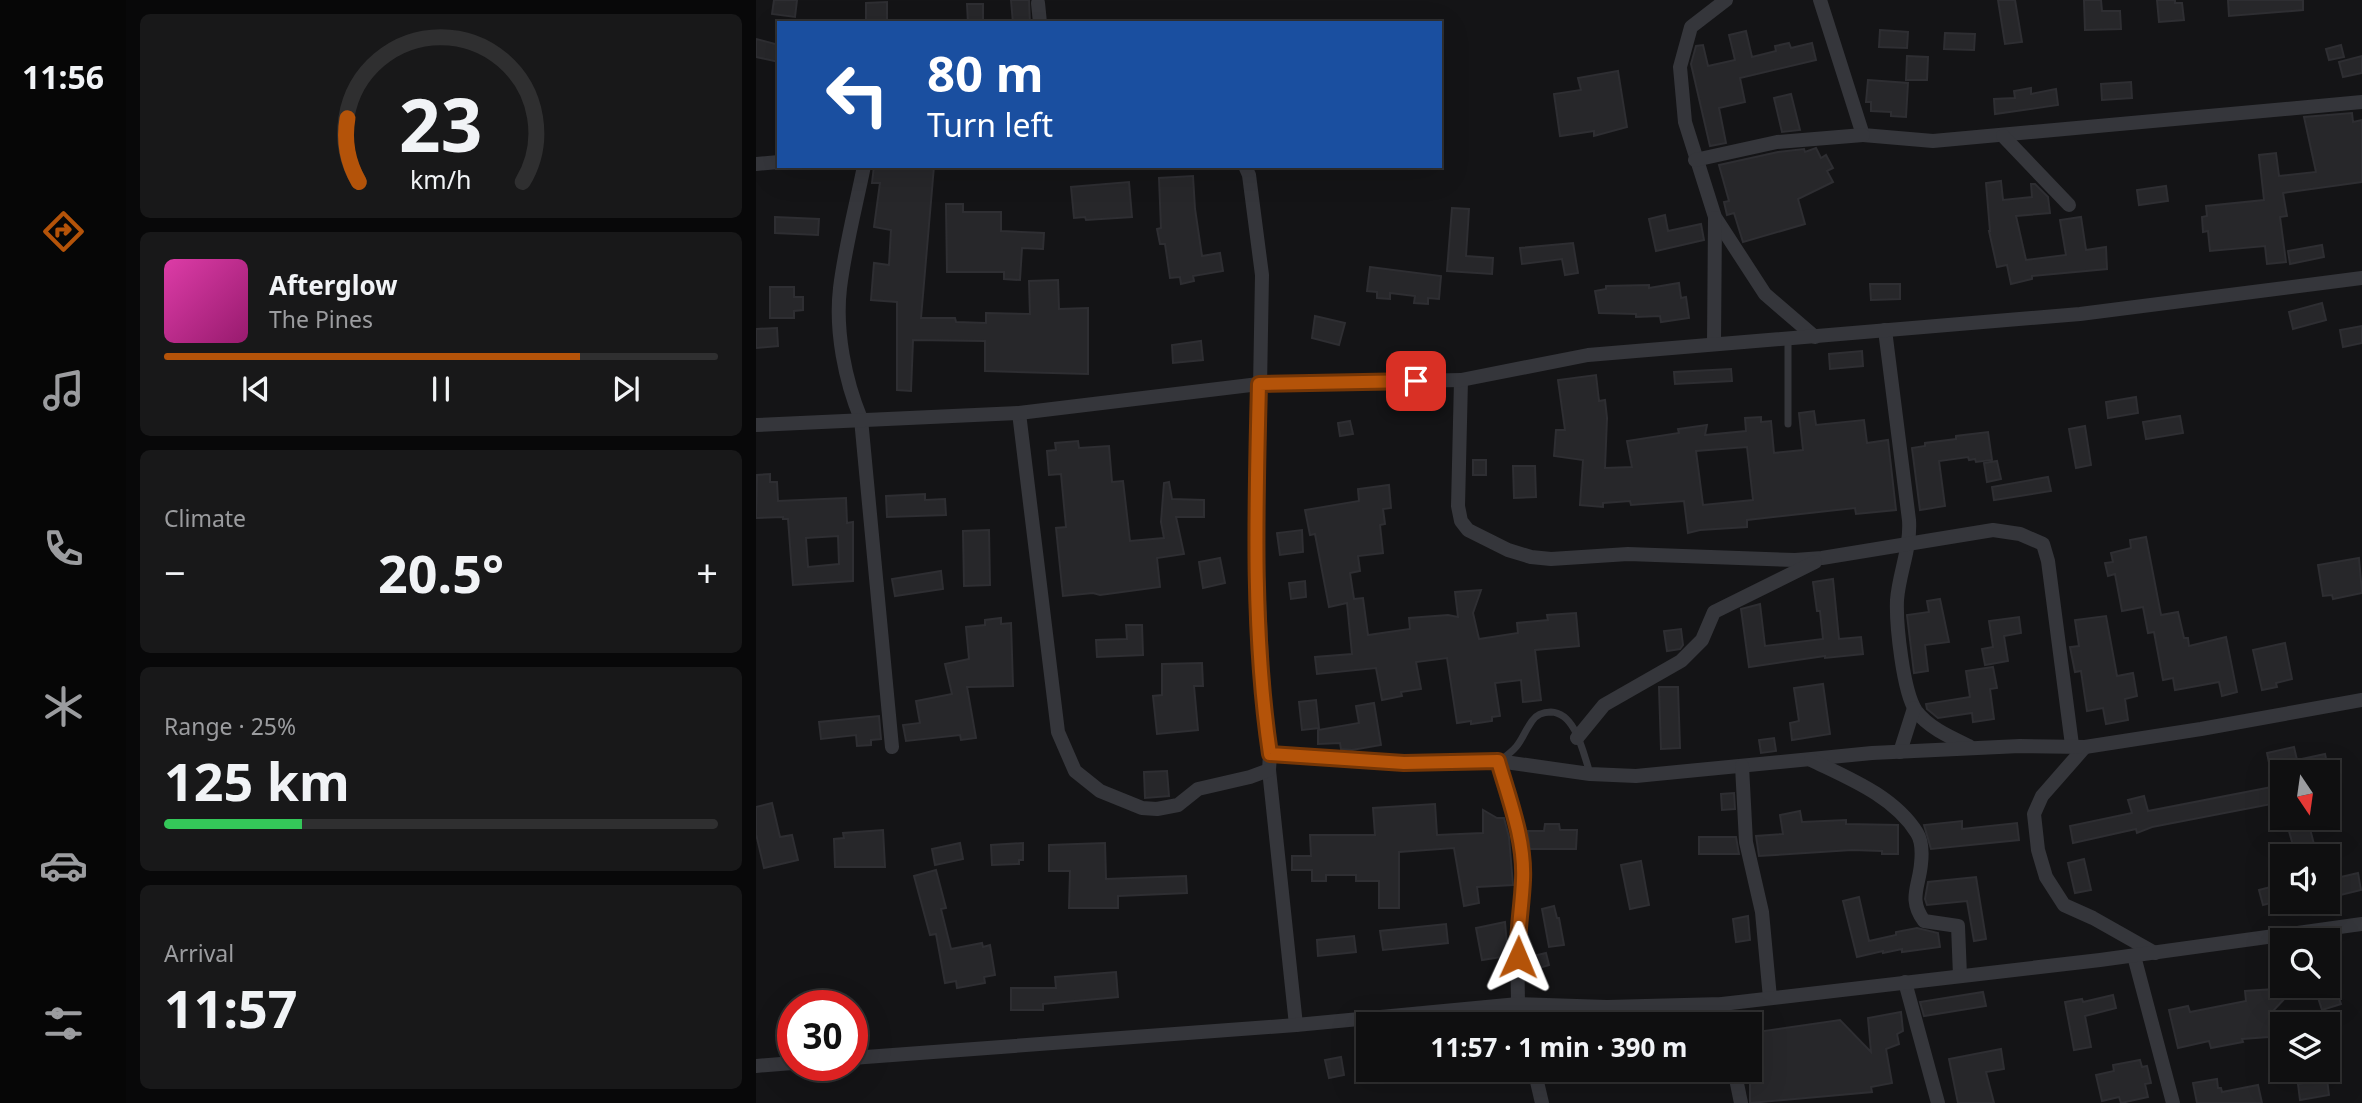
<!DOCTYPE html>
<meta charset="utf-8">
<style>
body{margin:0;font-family:"Noto Sans",sans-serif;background:#181819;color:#f1f3f6;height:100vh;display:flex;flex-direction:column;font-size:26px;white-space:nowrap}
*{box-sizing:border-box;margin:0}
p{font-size:23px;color:#9b9c9f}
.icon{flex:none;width:38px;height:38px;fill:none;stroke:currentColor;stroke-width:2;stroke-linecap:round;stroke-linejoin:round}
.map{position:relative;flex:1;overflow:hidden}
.side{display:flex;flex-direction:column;gap:14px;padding:14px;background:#080809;width:630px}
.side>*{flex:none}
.banner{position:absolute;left:21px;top:21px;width:665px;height:147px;border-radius:0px;box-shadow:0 7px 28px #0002,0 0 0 2px #2f2f30;background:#1a4fa0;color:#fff;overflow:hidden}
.needle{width:46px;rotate:167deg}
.controls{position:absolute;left:1514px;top:760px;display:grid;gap:14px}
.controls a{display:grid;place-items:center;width:70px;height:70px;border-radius:0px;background:#0f0f10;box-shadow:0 7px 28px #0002,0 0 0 2px #2f2f30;font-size:35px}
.speed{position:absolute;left:21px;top:990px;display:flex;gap:14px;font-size:35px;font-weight:700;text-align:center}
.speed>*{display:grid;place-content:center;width:91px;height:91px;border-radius:50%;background:#0f0f10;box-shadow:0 7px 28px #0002,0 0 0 2px #2f2f30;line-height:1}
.speed .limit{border:10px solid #d22;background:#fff;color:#111}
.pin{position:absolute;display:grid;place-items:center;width:60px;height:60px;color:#fff;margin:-30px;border-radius:14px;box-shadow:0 4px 10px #0006}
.me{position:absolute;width:77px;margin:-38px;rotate:1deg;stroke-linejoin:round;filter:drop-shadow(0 0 5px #0008)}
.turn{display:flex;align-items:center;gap:24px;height:147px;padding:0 35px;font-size:32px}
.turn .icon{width:91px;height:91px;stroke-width:2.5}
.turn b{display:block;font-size:49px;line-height:60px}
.big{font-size:52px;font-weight:700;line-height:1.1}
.side .card{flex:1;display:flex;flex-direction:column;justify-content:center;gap:10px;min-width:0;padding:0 24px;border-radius:10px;background:#181819}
.side .dial{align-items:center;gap:0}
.dial svg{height:182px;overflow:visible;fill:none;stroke:#2f2f30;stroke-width:7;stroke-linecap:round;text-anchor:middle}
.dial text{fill:#f1f3f6;stroke:none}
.song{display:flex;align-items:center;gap:21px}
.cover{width:84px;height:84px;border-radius:10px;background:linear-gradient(135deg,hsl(320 70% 55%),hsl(320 70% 35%))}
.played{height:7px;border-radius:4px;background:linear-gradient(90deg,#b45309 75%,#2f2f30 75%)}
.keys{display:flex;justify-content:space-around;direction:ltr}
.heat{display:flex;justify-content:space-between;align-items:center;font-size:38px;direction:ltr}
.charge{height:10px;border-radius:5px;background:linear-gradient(90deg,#34c759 25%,#2f2f30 0)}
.trip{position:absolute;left:600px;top:1012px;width:406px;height:70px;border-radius:0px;background:#0f0f10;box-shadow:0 7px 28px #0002,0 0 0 2px #2f2f30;font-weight:700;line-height:70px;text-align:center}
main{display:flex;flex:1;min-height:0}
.tab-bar{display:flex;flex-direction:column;width:126px;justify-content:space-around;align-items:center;background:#060606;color:#9b9c9f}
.tab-bar .icon{width:49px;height:49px}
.tab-bar .on{color:#b45309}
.tab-bar b{font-size:32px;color:#f1f3f6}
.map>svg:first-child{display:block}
.building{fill:#27272a;stroke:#2e2e32;stroke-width:2;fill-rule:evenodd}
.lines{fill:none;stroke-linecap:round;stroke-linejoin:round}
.service{stroke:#35363b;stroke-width:7}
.minor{stroke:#35363b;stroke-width:14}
.route-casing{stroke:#753606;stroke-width:18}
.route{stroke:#b45309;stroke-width:12}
</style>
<main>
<nav class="tab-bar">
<b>11:56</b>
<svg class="icon on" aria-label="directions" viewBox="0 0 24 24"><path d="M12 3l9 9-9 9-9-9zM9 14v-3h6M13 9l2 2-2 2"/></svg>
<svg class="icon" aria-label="music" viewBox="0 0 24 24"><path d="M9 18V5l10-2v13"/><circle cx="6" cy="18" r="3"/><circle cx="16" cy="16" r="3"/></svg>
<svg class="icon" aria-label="phone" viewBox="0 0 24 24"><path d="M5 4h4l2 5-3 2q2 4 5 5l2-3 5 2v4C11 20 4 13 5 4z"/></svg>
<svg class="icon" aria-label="climate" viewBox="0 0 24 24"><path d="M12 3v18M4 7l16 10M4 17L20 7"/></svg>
<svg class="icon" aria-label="car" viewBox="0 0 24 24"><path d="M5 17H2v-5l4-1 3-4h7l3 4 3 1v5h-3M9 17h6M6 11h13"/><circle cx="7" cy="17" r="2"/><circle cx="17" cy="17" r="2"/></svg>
<svg class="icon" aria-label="filters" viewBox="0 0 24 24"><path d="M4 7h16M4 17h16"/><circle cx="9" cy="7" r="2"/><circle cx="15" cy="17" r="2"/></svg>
</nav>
<section class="side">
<div class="card dial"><svg viewBox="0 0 100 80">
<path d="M14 69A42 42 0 1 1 86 69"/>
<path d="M14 69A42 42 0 0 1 9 41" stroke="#b45309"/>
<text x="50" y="56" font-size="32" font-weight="700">23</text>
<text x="50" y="72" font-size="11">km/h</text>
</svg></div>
<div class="card">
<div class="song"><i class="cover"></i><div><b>Afterglow</b><p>The Pines</p></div></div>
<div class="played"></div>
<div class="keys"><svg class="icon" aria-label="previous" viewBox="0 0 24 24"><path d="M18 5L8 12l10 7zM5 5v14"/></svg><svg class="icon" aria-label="pause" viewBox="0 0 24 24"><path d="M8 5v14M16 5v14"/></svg><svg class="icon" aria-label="next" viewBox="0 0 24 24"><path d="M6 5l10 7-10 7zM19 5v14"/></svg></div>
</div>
<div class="card"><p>Climate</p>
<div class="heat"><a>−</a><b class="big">20.5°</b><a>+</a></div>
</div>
<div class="card"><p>Range · 25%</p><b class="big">125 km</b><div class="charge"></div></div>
<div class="card"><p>Arrival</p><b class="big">11:57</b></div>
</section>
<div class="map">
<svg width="1606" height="1103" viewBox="0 0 1606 1103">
<rect width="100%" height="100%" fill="#141416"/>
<g class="building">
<polygon points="18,0 41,0 39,17 16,14"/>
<polygon points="255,0 273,0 274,23 257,23"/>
<polygon points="1242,0 1259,0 1266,42 1249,44"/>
<polygon points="1328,0 1345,0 1346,11 1364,11 1365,29 1329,30"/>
<polygon points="1401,0 1419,0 1419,3 1426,3 1428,20 1403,22"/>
<polygon points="1472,0 1547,0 1547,10 1473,16"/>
<polygon points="131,2 131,23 110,23 110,3"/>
<polygon points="211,4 227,4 227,23 212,23"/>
<polygon points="1124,30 1152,32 1151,48 1123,47"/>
<polygon points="990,31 996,57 1020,51 1019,46 1033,43 1035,48 1056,43 1060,60 984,78 989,102 963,108 970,143 954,146 935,64 940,46 947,45 952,66 979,60 973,35"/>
<polygon points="1189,33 1219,34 1218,50 1188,49"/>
<polygon points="0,39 23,45 23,62 0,57"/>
<polygon points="1585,45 1588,57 1573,60 1570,49"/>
<polygon points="1151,56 1172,57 1171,80 1150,80"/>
<polygon points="1606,56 1606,73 1587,77 1583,62"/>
<polygon points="862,71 871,127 838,136 838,131 804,136 798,94 825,90 822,78"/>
<polygon points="1112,80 1152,83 1150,117 1135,116 1135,112 1115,111 1115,102 1110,102"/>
<polygon points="1375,82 1376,98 1346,100 1345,84"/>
<polygon points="1275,88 1275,94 1300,89 1302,105 1239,114 1238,99 1259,98 1258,91"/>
<polygon points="1035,94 1044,130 1026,132 1018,98"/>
<polygon points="1596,113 1597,122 1606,120 1606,182 1527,193 1531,216 1524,217 1530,262 1511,264 1509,246 1454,251 1452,231 1447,232 1446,217 1451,216 1450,206 1508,200 1503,155 1520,153 1523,176 1560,172 1548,117"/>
<polygon points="1060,148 1065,158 1070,155 1077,168 1071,171 1077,182 1042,199 1049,224 987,242 978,213 971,215 968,202 973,201 963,165 1022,152 1048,149 1049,152"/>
<polygon points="118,166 178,166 165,318 199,318 200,322 230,323 230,313 274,314 273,281 302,280 303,309 332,308 332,374 229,371 229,341 157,340 155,391 141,390 141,302 115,300 118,263 133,265 135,230 118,227 124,183 116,183"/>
<polygon points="437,176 439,209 446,256 464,253 467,271 437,276 438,281 425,284 424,277 414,278 409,244 404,244 401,229 405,228 403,178"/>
<polygon points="1245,181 1247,200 1276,197 1275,184 1279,184 1292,197 1294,213 1260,216 1270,260 1310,255 1304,220 1325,217 1330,250 1350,247 1351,269 1276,276 1276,279 1255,284 1251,265 1241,267 1233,231 1234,231 1230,183"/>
<polygon points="373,182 376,217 330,220 329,217 318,218 315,187"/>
<polygon points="1410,186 1412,201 1383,205 1381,190"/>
<polygon points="190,204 207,204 207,212 245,212 245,231 288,233 287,249 266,248 264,280 248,279 248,272 191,272"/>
<polygon points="696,208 713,209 710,256 737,258 736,274 691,271"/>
<polygon points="909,215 912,231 945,224 948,240 900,251 893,219"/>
<polygon points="19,217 63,219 62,235 19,233"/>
<polygon points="817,243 822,273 809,275 806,259 766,264 764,248"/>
<polygon points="1566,245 1568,257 1534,264 1532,251"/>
<polygon points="614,267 685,276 683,299 672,298 672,304 658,303 659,296 634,293 634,299 621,298 621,292 611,291"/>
<polygon points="923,283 925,298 930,297 933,318 905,322 904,316 880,317 880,314 843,313 839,291 850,289 850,286 893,285 893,288"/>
<polygon points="1114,284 1144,284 1144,299 1115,300"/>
<polygon points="14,287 38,287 38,297 47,297 47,310 38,311 38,318 14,318"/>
<polygon points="1566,303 1570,320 1537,329 1533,312"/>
<polygon points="559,316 589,323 583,345 556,338"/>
<polygon points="1606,326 1606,343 1587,347 1584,330"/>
<polygon points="21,328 22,346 0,348 0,329"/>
<polygon points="445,341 447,360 417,363 416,345"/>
<polygon points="1106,351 1107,366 1074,369 1073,354"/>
<polygon points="975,369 976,381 919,384 918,372"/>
<path d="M840,375L843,401L849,400L851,418L849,468L876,467L871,441L923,433L922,429L951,425L949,435L990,431L989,418L1005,417V422L1015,421L1018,453L1047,450L1043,413L1058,411L1060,425L1108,420L1111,443L1132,440L1140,510L1100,514L1099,508L991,520V527L944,530L932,533L928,501L875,505L874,501L847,503V507L824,505L827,460L798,456L800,430H809L802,380ZM991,447L997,500L947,505L940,451Z"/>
<polygon points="1380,397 1382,413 1352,418 1350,402"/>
<polygon points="1424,416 1427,433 1390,439 1387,422"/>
<polygon points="594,421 597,434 584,436 582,423"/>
<polygon points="1329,426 1335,465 1320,468 1313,429"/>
<polygon points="1232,432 1236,460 1220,462 1219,459 1213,460 1212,457 1183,461 1189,506 1164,510 1156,448 1169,446 1169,443 1200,439 1200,436"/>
<polygon points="322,441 323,448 353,446 356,482 367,481 374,541 408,538 405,522 408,483 413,482 416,499 448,500 448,517 420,517 428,554 401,558 404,587 344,595 337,593 307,596 300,528 310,527 305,474 293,475 291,451 300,450 299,443"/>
<rect x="717" y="460" width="13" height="15"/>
<polygon points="1241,461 1245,479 1231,482 1228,463"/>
<polygon points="757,466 779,466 780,497 758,498"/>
<path d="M14,474V482H21L22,501L90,498L91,523L97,522V581L37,585L32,519H27V517L0,518L1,475ZM82,536L83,564L52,567L50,538Z"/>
<polygon points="1292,477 1295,491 1238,500 1236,487"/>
<polygon points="633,485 635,508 627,509 629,524 624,525 627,553 602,556 604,571 594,573 598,599 607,598 612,635 654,629 653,618 692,615 702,617 699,592 725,590 717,613 723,639 762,633 761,623 792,620 791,615 820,613 823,646 779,650 785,700 767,702 765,680 739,683 744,716 736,717 736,721 715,724 715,721 701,723 691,658 660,662 665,689 645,692 646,696 626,700 620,668 561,674 559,657 596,654 591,603 573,607 559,534 554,535 549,510 603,501 602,489"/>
<polygon points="169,494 169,500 189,499 190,515 131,517 130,496"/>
<polygon points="233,530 234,585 208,586 207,531"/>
<polygon points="546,530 547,552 524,555 521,533"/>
<polygon points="1390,537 1405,615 1422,612 1428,638 1432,638 1433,646 1470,637 1481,692 1466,696 1463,682 1419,690 1417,678 1407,680 1398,632 1392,633 1387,607 1366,611 1359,574 1352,576 1349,563 1357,562 1355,553 1375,548 1374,540"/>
<polygon points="464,558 469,583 447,588 443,562"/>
<polygon points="1603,558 1606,593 1577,599 1576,595 1567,596 1562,565"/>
<polygon points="185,571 187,589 139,596 136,579"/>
<polygon points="1077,579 1083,639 1105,637 1107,654 1069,658 1069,656 993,667 985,609 1004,604 1009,646 1067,639 1064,611 1061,611 1057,582"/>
<polygon points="549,581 550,597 535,599 533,583"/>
<polygon points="1184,599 1193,642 1169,645 1172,671 1158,673 1151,615 1173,612 1171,601"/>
<polygon points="1350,616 1361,676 1377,673 1381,696 1369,699 1372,720 1350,724 1347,708 1331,711 1325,671 1319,672 1314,647 1323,646 1319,620"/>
<polygon points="1263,617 1265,633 1248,636 1252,661 1229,665 1226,649 1237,647 1233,621"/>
<polygon points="245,618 245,624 255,623 257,686 211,687 220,738 205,740 204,735 150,741 147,725 164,723 160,701 196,694 189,664 213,659 210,627 229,625 229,620"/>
<polygon points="370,625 386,625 387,655 341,657 340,640 371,639"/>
<polygon points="925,629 927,645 924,649 911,651 908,631"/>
<polygon points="1529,643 1536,679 1520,683 1521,687 1506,690 1497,650"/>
<polygon points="446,663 447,686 438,686 442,730 401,734 397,696 406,695 406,664"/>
<polygon points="1237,667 1241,688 1234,689 1238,719 1217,722 1216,713 1182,718 1171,709 1170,704 1214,697 1210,671"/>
<polygon points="1067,684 1074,734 1036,740 1034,723 1043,721 1038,688"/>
<polygon points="903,687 922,687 924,748 905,749"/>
<polygon points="560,700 563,728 546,730 543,702"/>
<polygon points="618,703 625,745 596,750 585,749 584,743 562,744 562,730 603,723 600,706"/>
<polygon points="123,716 125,739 115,740 115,745 101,746 100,735 65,739 63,722"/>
<polygon points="1018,738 1020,751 1005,753 1003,740"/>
<polygon points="1538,747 1541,760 1569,754 1573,772 1515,772 1511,753"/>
<polygon points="411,771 413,796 389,798 388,772"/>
<polygon points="1526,785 1526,802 1396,827 1381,833 1380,829 1317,843 1314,826 1376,813 1372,800 1388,796 1392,811"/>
<polygon points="978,793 979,809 966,810 965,794"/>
<polygon points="16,803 24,837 36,835 42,860 8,868 0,834 0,807"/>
<polygon points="679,804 681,835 727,833 727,810 741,818 748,818 753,837 757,885 721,887 723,903 708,906 698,848 643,852 643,908 623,908 623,881 600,881 600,875 570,875 570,881 556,881 556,870 536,870 536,856 555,856 554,835 619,835 617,808"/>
<polygon points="1044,811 1046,822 1090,820 1090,824 1142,825 1142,854 1126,854 1126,851 1096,850 1003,856 1000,836 1027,834 1024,815"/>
<polygon points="1529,817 1551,817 1561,856 1540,856"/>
<polygon points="1206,821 1206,829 1261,823 1263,840 1175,849 1168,825"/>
<polygon points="789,824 803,824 804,830 821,830 820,849 774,849 772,831 788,831"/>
<polygon points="127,830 129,867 79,867 78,839 88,838 87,833"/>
<polygon points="943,837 980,837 983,854 943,854"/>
<polygon points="204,843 207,859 179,865 176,849"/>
<polygon points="267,843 267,860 263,860 263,864 236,865 235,845"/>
<polygon points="349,843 350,879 430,876 431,893 362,896 362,908 313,908 314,871 293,871 293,845"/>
<polygon points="1328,859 1335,890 1319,893 1312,863"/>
<polygon points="885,861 893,905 874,909 865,865"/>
<polygon points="180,870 190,908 185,909 195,949 226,943 227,947 234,945 239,975 228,977 229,983 201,988 200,981 189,983 180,934 174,935 158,876"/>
<polygon points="1602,873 1605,890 1576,897 1572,880"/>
<polygon points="1220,877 1230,939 1218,941 1211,901 1171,905 1169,899 1172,882"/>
<polygon points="1526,884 1526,900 1507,905 1503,890"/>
<polygon points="1103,897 1113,941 1140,935 1140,932 1161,928 1182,933 1184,947 1146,952 1146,949 1127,953 1127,951 1101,957 1087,901"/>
<polygon points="798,906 801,918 803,918 808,945 793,947 786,909"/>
<polygon points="992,916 994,940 980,942 977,919"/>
<polygon points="749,922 752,956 726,960 720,928"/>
<polygon points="690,924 692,943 627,950 624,931"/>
<polygon points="598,936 600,952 562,956 561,940"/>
<polygon points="790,953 793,965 780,969 777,956"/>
<polygon points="360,972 362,997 287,1004 287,1010 255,1010 255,988 300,988 299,977"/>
<polygon points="1526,983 1526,985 1530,985 1531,996 1516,1012 1526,1012 1526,1036 1486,1039 1487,1042 1455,1048 1453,1041 1422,1048 1413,1010 1432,1006 1434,1012 1490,1001 1489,991 1519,989"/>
<polygon points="1558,985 1579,985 1585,1004 1566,1010"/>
<polygon points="1227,992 1230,1006 1168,1016 1164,1002"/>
<polygon points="1357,995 1360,1008 1329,1016 1335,1047 1318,1050 1309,1002 1326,999 1327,1002"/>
<polygon points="1145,1012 1147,1031 1141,1034 1143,1044 1130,1049 1136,1083 1115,1087 1116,1092 994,1103 994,1033 1084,1020 1115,1052 1112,1018"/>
<polygon points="1245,1049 1248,1069 1230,1072 1238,1103 1202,1103 1193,1059"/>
<polygon points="585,1057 588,1075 573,1078 569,1060"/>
<polygon points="1384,1060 1386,1067 1391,1066 1395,1083 1389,1084 1392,1097 1365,1103 1363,1097 1346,1101 1340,1075 1358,1071 1357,1065"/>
<polygon points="1461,1079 1462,1088 1465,1088 1466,1092 1502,1085 1506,1103 1441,1103 1437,1083"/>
<polygon points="1571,1079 1573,1095 1544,1100 1542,1084"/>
</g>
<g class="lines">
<g class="service">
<polyline points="1032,339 1032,424"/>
<path d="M746,759C767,744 763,740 776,721C780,715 787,712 795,712C820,713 827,753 834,773"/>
</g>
<g class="minor">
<polyline points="970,0 935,27 924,67 929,122 959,217 1009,294 1059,337"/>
<polyline points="1064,0 1107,135 1177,141 1606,102"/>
<polyline points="282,3 284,23"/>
<polyline points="1247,136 1313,205"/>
<polyline points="939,160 1021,142 1107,135"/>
<polyline points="0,164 23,162"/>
<path d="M108,166C100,206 89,247 84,288C79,331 89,380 105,419L136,747"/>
<polyline points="489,166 493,175 506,275 501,556 508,708 514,754 513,770 540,1025"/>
<path d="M1129,330L1153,520C1155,548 1143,573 1141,600C1140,624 1147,692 1160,711C1173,728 1194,737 1213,746"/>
<polyline points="958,343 959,218"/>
<polyline points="705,380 702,506 705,521 712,530 752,550 775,557 795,559 872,554 1039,560 1066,558 1237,530 1264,534 1287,544 1292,561 1316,745"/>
<polyline points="263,413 302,732 319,771 344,791 386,808 401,809 422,805 442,789 494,777 513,770"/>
<polyline points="0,425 263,413 503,384 705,380 832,355 1324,314 1606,278"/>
<polyline points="821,738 848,705 925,661 946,640 958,612 1059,562"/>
<polyline points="1329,747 1286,796 1278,814 1282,850 1290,877 1308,905 1337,918 1399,953"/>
<polyline points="1144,752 1158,708"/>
<polyline points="514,754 648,763 742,761 834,774 880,776 1116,753 1264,746 1329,747 1445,729 1606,700"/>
<path d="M1055,760C1092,778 1138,796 1161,833C1166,841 1166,855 1165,864C1163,887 1152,899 1168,921L1202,926L1204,976"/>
<polyline points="742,761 763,835 767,878 761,933 762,1004 767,1024"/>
<polyline points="986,766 990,842 1006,912 1014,998"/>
<polyline points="1378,956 1417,1103"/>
<polyline points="1149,982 1182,1103"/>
<polyline points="966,1004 969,1024"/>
<polyline points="96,1058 540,1025 762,1004 851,1007 966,1004 1344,960 1606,924"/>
<polyline points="0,1066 37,1063"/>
<polyline points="778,1069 786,1103"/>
<polyline points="978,1069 985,1103"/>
</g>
</g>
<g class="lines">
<g class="route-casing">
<path id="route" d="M660,381L503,384C500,506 496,632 514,754L648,763L742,761C753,799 769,840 767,880C766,906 761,931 762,957"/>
</g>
<use href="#route" class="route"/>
</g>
</svg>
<div class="controls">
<a><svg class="needle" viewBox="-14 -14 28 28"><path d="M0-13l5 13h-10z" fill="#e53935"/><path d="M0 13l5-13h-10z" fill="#9b9c9f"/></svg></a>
<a><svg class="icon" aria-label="sound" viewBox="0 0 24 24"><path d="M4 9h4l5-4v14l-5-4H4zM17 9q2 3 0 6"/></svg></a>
<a><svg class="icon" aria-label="search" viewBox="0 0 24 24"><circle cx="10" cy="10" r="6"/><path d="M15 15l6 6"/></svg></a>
<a><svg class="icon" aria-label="layers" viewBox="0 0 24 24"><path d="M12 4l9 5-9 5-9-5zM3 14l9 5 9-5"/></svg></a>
</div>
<div class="speed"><div class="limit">30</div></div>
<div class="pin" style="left:660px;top:381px;background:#d93025"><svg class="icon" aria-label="arrive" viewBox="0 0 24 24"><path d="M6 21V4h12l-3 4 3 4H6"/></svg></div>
<svg class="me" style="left:762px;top:957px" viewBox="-20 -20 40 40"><path d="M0-17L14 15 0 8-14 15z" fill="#b45309" stroke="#fff" stroke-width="4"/></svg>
<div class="trip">11:57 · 1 min · 390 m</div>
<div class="banner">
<div class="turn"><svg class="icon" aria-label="left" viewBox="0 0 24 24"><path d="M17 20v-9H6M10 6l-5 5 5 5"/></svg><div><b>80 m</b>Turn left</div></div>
</div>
</div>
</main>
